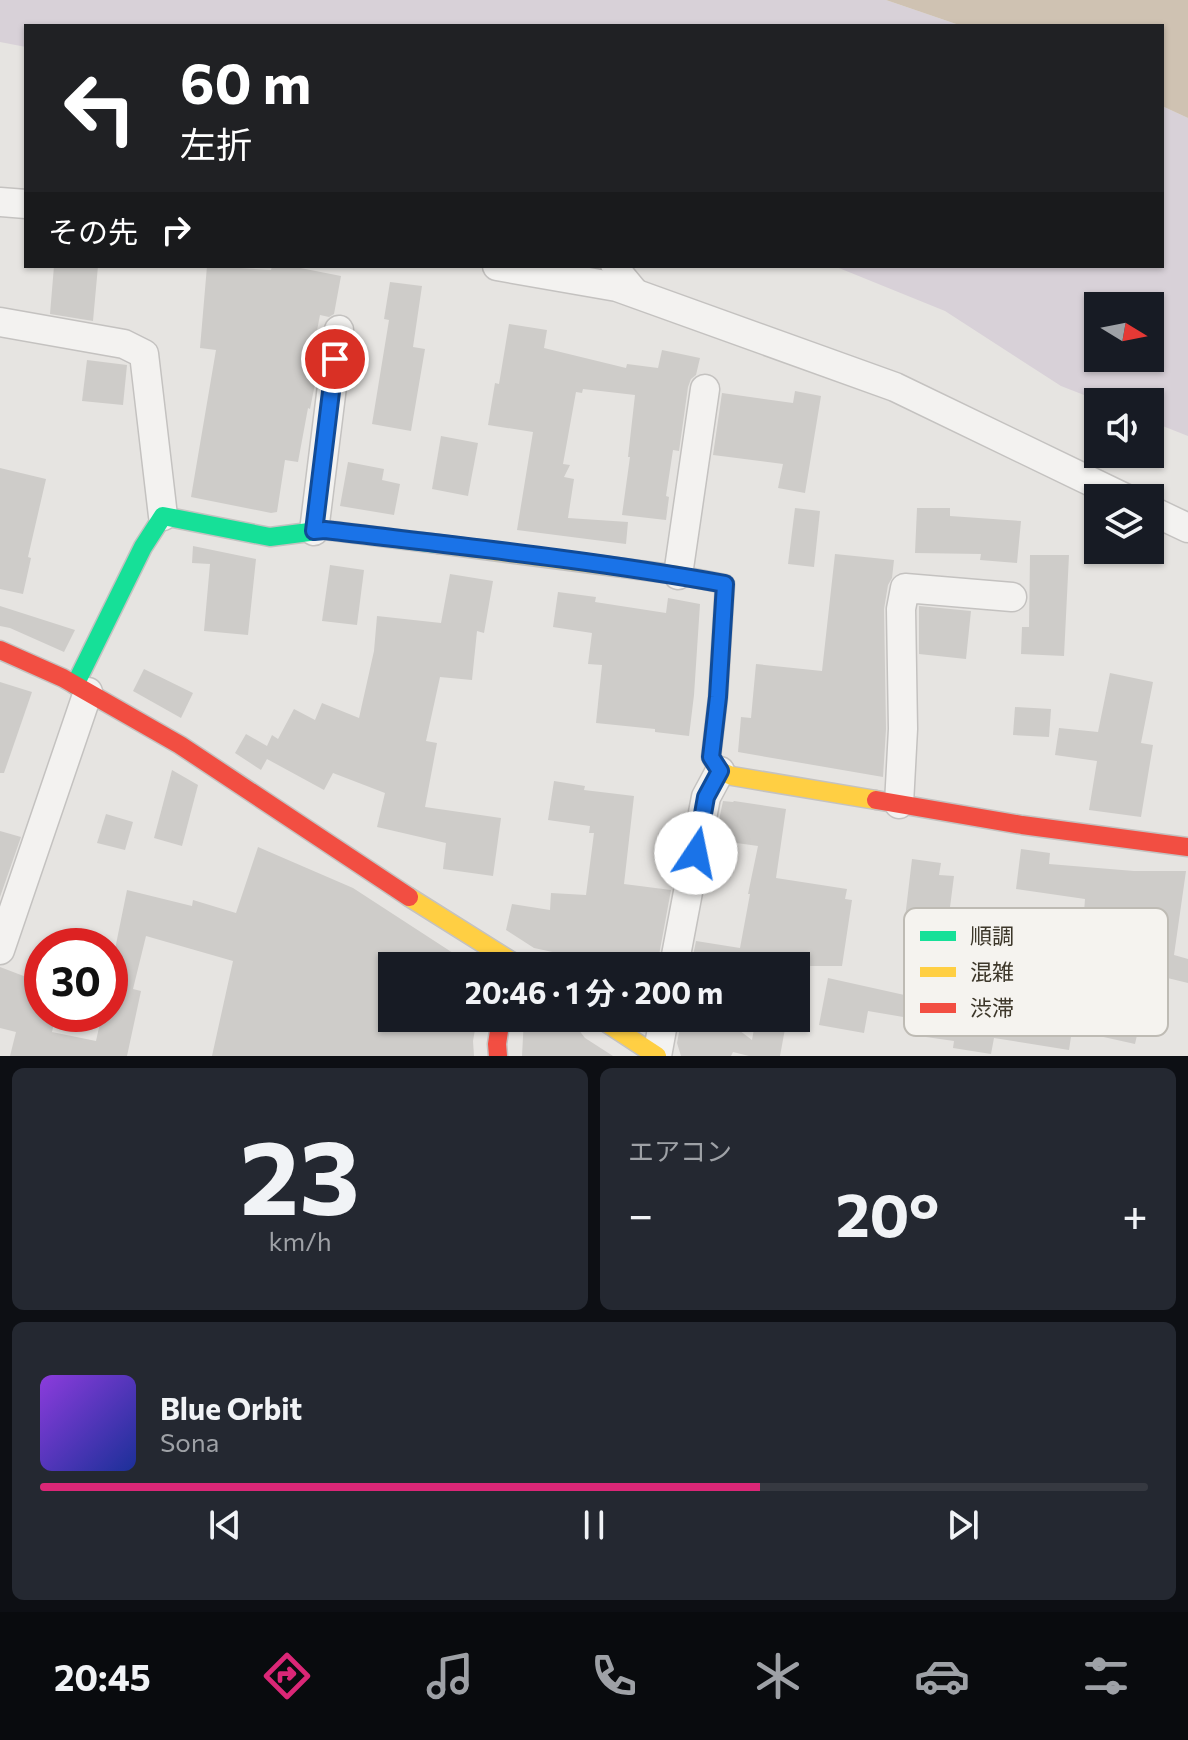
<!DOCTYPE html>
<html lang="ja">
<meta charset="utf-8">
<style>
body{margin:0;font-family:Commissioner,"Noto Sans JP",sans-serif;background:#242831;color:#f1f3f6;height:100vh;display:flex;flex-direction:column;font-size:30px;white-space:nowrap}
*{box-sizing:border-box;margin:0}
p{font-size:26px;color:#9ea1a6}
.icon{flex:none;width:44px;height:44px;fill:none;stroke:currentColor;stroke-width:2;stroke-linecap:round;stroke-linejoin:round}
.map{position:relative;height:1056px;overflow:hidden}
.panel{display:flex;flex-direction:column;gap:12px;padding:12px;background:#0d0f14;flex:1}
.panel>*{flex:none}
.guide{position:absolute;left:24px;top:24px;width:1140px;height:244px;border-radius:0px;box-shadow:0 2px 6px #0004;background:#202124;color:#fff;overflow:hidden}
.needle{width:52px;rotate:100deg}
.buttons{position:absolute;left:1084px;top:292px;display:grid;gap:16px}
.buttons a{display:grid;place-items:center;width:80px;height:80px;border-radius:0px;background:#171b24;box-shadow:0 2px 6px #0004;font-size:40px}
.speed{position:absolute;left:24px;top:928px;display:flex;gap:16px;font-size:40px;font-weight:700;text-align:center}
.speed>*{display:grid;place-content:center;width:104px;height:104px;border-radius:50%;background:#171b24;box-shadow:0 2px 6px #0004;line-height:1}
.speed .limit{border:12px solid #d22;background:#fff;color:#111}
.pin{position:absolute;display:grid;place-items:center;width:68px;height:68px;color:#fff;margin:-34px;border:4px solid #fff;border-radius:50%;box-shadow:0 2px 8px #0007}
.me{position:absolute;width:88px;margin:-44px;rotate:11deg;stroke-linejoin:round;filter:drop-shadow(0 0 6px #0008)}
.turn{display:flex;align-items:center;gap:28px;height:168px;padding:0 24px;font-size:36px}
.turn .icon{width:104px;height:104px;stroke-width:2.5}
.turn b{display:block;font-size:56px;line-height:68px}
.then{display:flex;align-items:center;height:76px;padding:0 24px;background:#0003;gap:16px;font-size:30px}
.big{font-size:60px;font-weight:700;line-height:1.1}
.panel .card{flex:1;display:flex;flex-direction:column;justify-content:center;gap:12px;min-width:0;padding:0 28px;border-radius:12px;background:#242831}
.panel .dial{align-items:center;gap:0}
.dial b{font-size:104px;line-height:1}
.song{display:flex;align-items:center;gap:24px}
.cover{width:96px;height:96px;border-radius:12px;background:linear-gradient(135deg,hsl(270 70% 55%),hsl(230 70% 35%))}
.played{height:8px;border-radius:4px;background:linear-gradient(90deg,#db2777 65%,#363941 65%)}
.keys{display:flex;justify-content:space-around;direction:ltr}
.heat{display:flex;justify-content:space-between;align-items:center;font-size:44px;direction:ltr}
.panel .tiles{flex:1;display:grid;gap:12px;grid-template-columns:1fr 1fr}
.card:last-child{grid-column:span 2}
.trip{position:absolute;left:378px;top:952px;width:432px;height:80px;border-radius:0px;background:#171b24;box-shadow:0 2px 6px #0004;font-weight:700;line-height:80px;text-align:center}
.dock{display:flex;height:128px;justify-content:space-around;align-items:center;background:#090b0e;color:#9ea1a6}
.dock .icon{width:56px;height:56px}
.dock .selected{color:#db2777}
.dock b{font-size:36px;color:#f1f3f6}
.map>svg:first-child{display:block}
.green{fill:#d8d1d8;fill-rule:evenodd}
.water{fill:#cfc2b2}
.building{fill:#ceccc9}
.lines{fill:none;stroke-linecap:round;stroke-linejoin:round}
.lane-casing{stroke:#c4c2c0;stroke-width:17}
.street-casing{stroke:#c4c2c0;stroke-width:31}
.fast-casing{stroke:#c4c2c0;stroke-width:21}
.slow-casing{stroke:#c4c2c0;stroke-width:21}
.jam-casing{stroke:#c4c2c0;stroke-width:21}
.lane{stroke:#f3f2f0;stroke-width:14}
.street{stroke:#f3f2f0;stroke-width:28}
.fast{stroke:#16e098;stroke-width:18}
.slow{stroke:#ffcf43;stroke-width:18}
.jam{stroke:#f24e42;stroke-width:18}
.route-casing{stroke:#114b97;stroke-width:20}
.route{stroke:#1a73e8;stroke-width:14}
.key{fill:#f5f3ef;stroke:#bebbb4;stroke-width:2}
.key-label{font-size:22px;fill:#3d372a}
</style>
<div class="map">
<svg width="1188" height="1056" viewBox="0 0 1188 1056">
<rect width="100%" height="100%" fill="#e6e4e1"/>
<g class="green">
<polygon points="0,0 886,0 962,26 26,26 26,47 0,42"/>
<path d="M1162,106L1188,118V436L1150,421V402H1102L1061,386L945,311L834,266H1162ZM1098,306H1150V358H1098Z"/>
</g>
<polygon class="water" points="886,0 1188,0 1188,118 1162,106 1162,26 962,26"/>
<g class="building">
<polygon points="54,266 98,266 93,321 50,314"/>
<polygon points="207,266 271,270 272,266 290,266 341,276 334,314 329,317 320,315 308,377 316,379 310,409 308,408 298,462 285,460 277,512 271,513 191,497 216,350 200,348"/>
<polygon points="390,282 422,286 413,347 425,349 411,431 372,424 389,320 384,319"/>
<polygon points="509,324 547,330 544,348 626,368 627,364 658,368 662,350 700,358 696,375 691,379 688,387 679,451 673,450 666,496 669,497 666,520 622,515 630,457 628,457 635,395 583,389 582,393 576,392 563,464 570,465 564,477 574,479 568,518 628,522 626,544 517,530 533,432 488,425 495,383 499,384"/>
<polygon points="87,360 127,365 123,405 82,401"/>
<polygon points="795,391 821,396 805,493 778,488 783,464 713,455 722,393 793,403"/>
<polygon points="441,436 478,443 468,496 432,489"/>
<polygon points="348,462 384,469 382,480 400,484 394,515 340,506"/>
<polygon points="0,468 46,479 28,557 31,558 23,594 0,589"/>
<polygon points="795,508 820,511 814,567 788,564"/>
<polygon points="917,508 950,508 950,516 1021,521 1017,563 980,560 981,554 915,553"/>
<polygon points="193,546 256,559 248,635 204,631 210,564 192,563"/>
<polygon points="835,554 894,560 892,578 888,585 884,609 886,729 883,777 738,752 741,717 751,718 756,664 822,671"/>
<polygon points="1030,555 1069,555 1064,656 1021,654 1022,627 1029,627"/>
<polygon points="330,565 364,570 357,625 322,621"/>
<polygon points="450,574 493,581 484,633 477,631 472,680 440,677 426,741 437,743 425,807 501,818 493,876 443,869 446,843 377,827 385,793 333,773 324,790 267,759 261,770 235,753 246,734 267,746 272,735 278,739 294,709 315,720 322,703 359,718 374,651 377,616 441,623"/>
<polygon points="558,592 596,597 595,602 666,613 668,598 700,604 694,695 689,736 655,732 655,729 596,723 602,665 588,664 592,633 553,627"/>
<polygon points="0,606 75,630 64,652 10,628 0,626"/>
<polygon points="919,606 971,611 966,659 919,654"/>
<polygon points="144,669 193,693 181,718 133,691"/>
<polygon points="1110,673 1153,682 1141,743 1153,745 1141,817 1089,810 1097,761 1055,755 1059,728 1098,732"/>
<polygon points="0,682 32,692 4,773 0,773"/>
<polygon points="1015,707 1051,709 1049,737 1013,735"/>
<polygon points="172,770 198,785 182,846 154,838"/>
<polygon points="554,781 585,786 584,790 634,796 624,884 671,890 657,966 581,966 581,964 570,963 571,956 534,948 506,930 512,904 550,910 551,893 586,895 594,833 589,833 590,826 548,820"/>
<polygon points="723,801 733,802 734,801 786,809 776,878 847,889 845,899 852,900 842,966 691,966 696,941 740,948 750,894 748,894 758,846 715,840"/>
<polygon points="106,814 133,822 125,850 97,843"/>
<polygon points="0,831 21,837 0,897"/>
<polygon points="258,847 353,888 473,966 392,966 392,1018 477,1018 473,1041 474,1056 212,1056 233,961 146,936 133,989 141,991 127,1056 10,1056 16,1032 0,1028 0,967 42,983 42,1014 56,1014 52,1032 96,1041 102,1014 110,1014 110,974 127,890 192,906 193,900 236,913"/>
<polygon points="1021,849 1050,853 1049,864 1134,871 1186,871 1174,955 1188,959 1188,983 1151,974 1135,1044 1072,1030 1069,1050 994,1038 991,1054 953,1048 954,1041 912,1035 915,1019 868,1011 864,1033 819,1025 828,978 918,998 924,938 903,935 912,859 941,863 939,875 954,876 944,954 950,954 945,1003 1022,1017 1029,972 1079,979 1085,899 1016,889"/>
<polygon points="524,1018 575,1018 578,1029 585,1038 613,1056 522,1056"/>
<polygon points="703,1018 723,1018 752,1040 756,1018 787,1018 780,1056 749,1056 733,1052 731,1056 681,1056 677,1043 681,1022 693,1032"/>
</g>
<g class="lines">
<g class="lane-casing">
<polyline id="lane" points="608,266 624,269 643,292"/>
</g>
<g class="street-casing">
<g id="street">
<polyline points="0,202 26,204"/>
<polyline points="497,266 617,287 895,387 1125,498"/>
<polyline points="0,322 124,344 144,354 163,516"/>
<polyline points="1150,510 1188,528"/>
<polyline points="314,531 339,330"/>
<polyline points="678,575 705,389"/>
<polyline points="899,804 903,729 901,609 905,588 1012,597"/>
<polyline points="0,950 88,692"/>
<polyline points="674,966 706,797 720,771"/>
<polyline points="657,1056 664,1018"/>
</g>
</g>
<g class="fast-casing">
<polyline id="fast" points="75,685 143,547 163,516 270,537 325,530 438,544"/>
</g>
<g class="slow-casing">
<g id="slow">
<polyline points="438,544 678,575 725,584 718,697 711,757 720,771 732,776 876,800"/>
<polyline points="409,897 519,966"/>
<polyline points="599,1018 657,1056"/>
</g>
</g>
<g class="jam-casing">
<g id="jam">
<polyline points="0,650 63,678 180,745 409,897"/>
<polyline points="876,800 1022,825 1188,847"/>
<polyline points="498,1056 497,1044 501,1018"/>
</g>
</g>
<use href="#lane" class="lane"/>
<use href="#street" class="street"/>
<use href="#fast" class="fast"/>
<use href="#slow" class="slow"/>
<use href="#jam" class="jam"/>
</g>
<g class="lines">
<g class="route-casing">
<path id="route" d="M335,359L314,531L325,530C458,546 593,560 725,584L718,697L711,757L720,771L706,797L696,853"/>
</g>
<use href="#route" class="route"/>
</g>
<rect x="904" y="908" width="264" height="128" rx="12" class="key"/>
<rect x="920" y="931" width="36" height="10" fill="#16e098"/>
<rect x="920" y="967" width="36" height="10" fill="#ffcf43"/>
<rect x="920" y="1003" width="36" height="10" fill="#f24e42"/>
<g class="key-label">
<text x="970" y="944">順調</text>
<text x="970" y="980">混雑</text>
<text x="970" y="1016">渋滞</text>
</g>
</svg>
<div class="buttons">
<a><svg class="needle" viewBox="-14 -14 28 28"><path d="M0-13l5 13h-10z" fill="#e53935"/><path d="M0 13l5-13h-10z" fill="#9ea1a6"/></svg></a>
<a><svg class="icon" aria-label="sound" viewBox="0 0 24 24"><path d="M4 9h4l5-4v14l-5-4H4zM17 9q2 3 0 6"/></svg></a>
<a><svg class="icon" aria-label="layers" viewBox="0 0 24 24"><path d="M12 4l9 5-9 5-9-5zM3 14l9 5 9-5"/></svg></a>
</div>
<div class="speed"><div class="limit">30</div></div>
<div class="pin" style="left:335px;top:359px;background:#d93025"><svg class="icon" aria-label="arrive" viewBox="0 0 24 24"><path d="M6 21V4h12l-3 4 3 4H6"/></svg></div>
<svg class="me" style="left:696px;top:853px" viewBox="-20 -20 40 40"><circle r="19" fill="#fff"/><path d="M0-13L10 11 0 6-10 11z" fill="#1a73e8"/></svg>
<div class="trip">20:46 · 1 分 · 200 m</div>
<div class="guide">
<div class="turn"><svg class="icon" aria-label="left" viewBox="0 0 24 24"><path d="M17 20v-9H6M10 6l-5 5 5 5"/></svg><div><b>60 m</b>左折</div></div>
<div class="then">その先<svg class="icon" aria-label="right" viewBox="0 0 24 24"><path d="M7 20v-9h11M14 6l5 5-5 5"/></svg></div>
</div>
</div>
<section class="panel">
<div class="tiles">
<div class="card dial"><b>23</b><p>km/h</p></div>
<div class="card"><p>エアコン</p>
<div class="heat"><a>−</a><b class="big">20°</b><a>+</a></div>
</div>
<div class="card">
<div class="song"><i class="cover"></i><div><b>Blue Orbit</b><p>Sona</p></div></div>
<div class="played"></div>
<div class="keys"><svg class="icon" aria-label="previous" viewBox="0 0 24 24"><path d="M18 5L8 12l10 7zM5 5v14"/></svg><svg class="icon" aria-label="pause" viewBox="0 0 24 24"><path d="M8 5v14M16 5v14"/></svg><svg class="icon" aria-label="next" viewBox="0 0 24 24"><path d="M6 5l10 7-10 7zM19 5v14"/></svg></div>
</div>
</div>
</section>
<nav class="dock">
<b>20:45</b>
<svg class="icon selected" aria-label="directions" viewBox="0 0 24 24"><path d="M12 3l9 9-9 9-9-9zM9 14v-3h6M13 9l2 2-2 2"/></svg>
<svg class="icon" aria-label="music" viewBox="0 0 24 24"><path d="M9 18V5l10-2v13"/><circle cx="6" cy="18" r="3"/><circle cx="16" cy="16" r="3"/></svg>
<svg class="icon" aria-label="phone" viewBox="0 0 24 24"><path d="M5 4h4l2 5-3 2q2 4 5 5l2-3 5 2v4C11 20 4 13 5 4z"/></svg>
<svg class="icon" aria-label="climate" viewBox="0 0 24 24"><path d="M12 3v18M4 7l16 10M4 17L20 7"/></svg>
<svg class="icon" aria-label="car" viewBox="0 0 24 24"><path d="M5 17H2v-5l4-1 3-4h7l3 4 3 1v5h-3M9 17h6M6 11h13"/><circle cx="7" cy="17" r="2"/><circle cx="17" cy="17" r="2"/></svg>
<svg class="icon" aria-label="filters" viewBox="0 0 24 24"><path d="M4 7h16M4 17h16"/><circle cx="9" cy="7" r="2"/><circle cx="15" cy="17" r="2"/></svg>
</nav>
